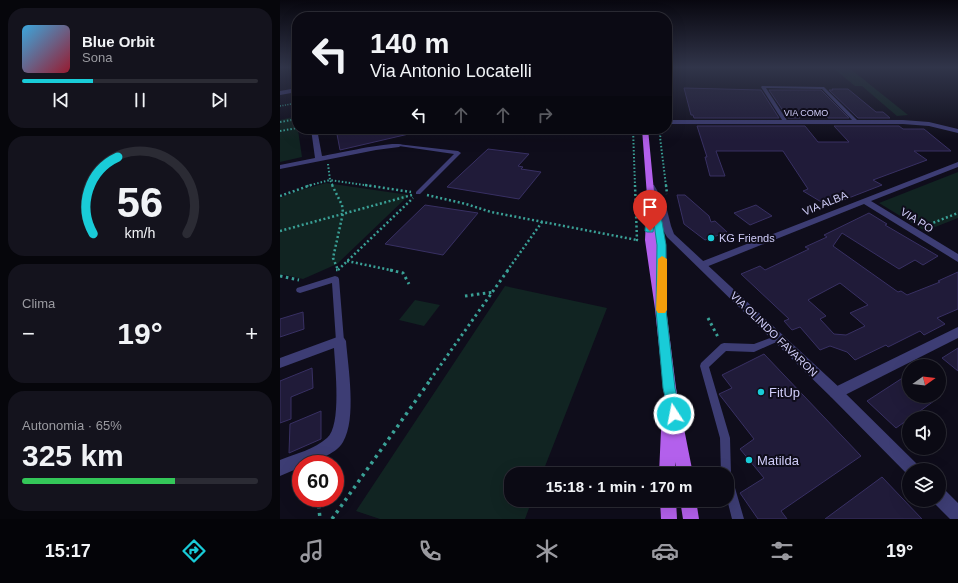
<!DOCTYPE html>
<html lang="it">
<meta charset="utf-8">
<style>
body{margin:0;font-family:Helvetica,sans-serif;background:#14131d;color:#f1f3f6;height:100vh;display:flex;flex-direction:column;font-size:15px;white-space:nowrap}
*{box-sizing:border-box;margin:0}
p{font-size:13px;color:#9a9aa0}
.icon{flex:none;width:22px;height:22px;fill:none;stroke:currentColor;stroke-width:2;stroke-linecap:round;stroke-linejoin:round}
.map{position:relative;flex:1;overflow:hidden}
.details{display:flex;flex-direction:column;gap:8px;padding:8px;background:#06060b;width:280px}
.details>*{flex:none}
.top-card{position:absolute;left:12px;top:12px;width:380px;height:122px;border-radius:16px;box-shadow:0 4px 16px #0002,0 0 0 1px #2b2b34;background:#0b0a14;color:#f1f3f6;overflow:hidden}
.needle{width:26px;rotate:76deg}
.buttons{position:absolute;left:622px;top:359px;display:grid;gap:8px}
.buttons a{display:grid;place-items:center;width:44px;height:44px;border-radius:50%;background:#0b0a14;box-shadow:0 4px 16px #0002,0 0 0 1px #2b2b34;font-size:20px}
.speed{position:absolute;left:12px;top:455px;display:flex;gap:8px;font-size:20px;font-weight:700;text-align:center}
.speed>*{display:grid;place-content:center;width:52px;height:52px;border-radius:50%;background:#0b0a14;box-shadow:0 4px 16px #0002,0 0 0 1px #2b2b34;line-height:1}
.speed .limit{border:6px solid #d22;background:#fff;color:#111}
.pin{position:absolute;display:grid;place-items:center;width:34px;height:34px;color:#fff;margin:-41px -17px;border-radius:50% 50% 50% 0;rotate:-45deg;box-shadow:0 0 4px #0007}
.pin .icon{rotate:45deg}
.me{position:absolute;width:44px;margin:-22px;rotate:349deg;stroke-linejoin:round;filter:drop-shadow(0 0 3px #0008)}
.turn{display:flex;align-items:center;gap:14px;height:84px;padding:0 12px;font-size:18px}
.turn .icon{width:52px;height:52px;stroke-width:2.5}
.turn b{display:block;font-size:28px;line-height:34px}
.lanes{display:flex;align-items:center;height:38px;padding:0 12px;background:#0003;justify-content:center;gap:20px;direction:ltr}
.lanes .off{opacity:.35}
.big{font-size:30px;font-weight:700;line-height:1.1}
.details .widget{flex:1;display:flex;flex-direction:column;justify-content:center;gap:6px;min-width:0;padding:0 14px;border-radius:16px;background:#14131d}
.details .dial{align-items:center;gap:0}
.dial svg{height:104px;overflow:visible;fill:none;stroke:#2b2b34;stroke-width:7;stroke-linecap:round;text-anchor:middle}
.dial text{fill:#f1f3f6;stroke:none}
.song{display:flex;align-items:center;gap:12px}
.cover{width:48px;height:48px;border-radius:6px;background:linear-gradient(135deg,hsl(200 70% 55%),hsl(350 70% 35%))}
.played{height:4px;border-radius:2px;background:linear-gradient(90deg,#19ccd8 30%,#2b2b34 30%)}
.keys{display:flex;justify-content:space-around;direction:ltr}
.heat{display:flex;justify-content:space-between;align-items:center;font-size:22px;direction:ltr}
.charge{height:6px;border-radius:3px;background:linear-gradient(90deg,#34c759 65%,#2b2b34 0)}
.trip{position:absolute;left:224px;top:467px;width:230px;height:40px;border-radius:16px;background:#0b0a14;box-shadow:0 4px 16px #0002,0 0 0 1px #2b2b34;font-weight:700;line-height:40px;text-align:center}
.menu{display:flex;height:64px;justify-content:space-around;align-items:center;background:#040408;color:#9a9aa0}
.menu .icon{width:28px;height:28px}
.menu .selected{color:#19ccd8}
.menu b{font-size:18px;color:#f1f3f6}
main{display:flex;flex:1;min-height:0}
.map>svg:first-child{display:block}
.green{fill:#112422}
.building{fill:#201b39;stroke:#383063;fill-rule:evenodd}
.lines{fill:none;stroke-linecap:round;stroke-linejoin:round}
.path-far4{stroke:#3aa096;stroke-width:1.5;stroke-dasharray:1 1.5;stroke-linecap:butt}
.path-far3{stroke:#3aa096;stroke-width:2;stroke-dasharray:1.5 2;stroke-linecap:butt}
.path-far2{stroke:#3aa096;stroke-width:2.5;stroke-dasharray:2 2.5;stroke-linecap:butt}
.path-far1{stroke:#3aa096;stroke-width:3;stroke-dasharray:2.5 3.5;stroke-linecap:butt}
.path{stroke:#3aa096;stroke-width:3.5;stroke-dasharray:3 4.5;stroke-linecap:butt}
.service{fill:#3d3d74;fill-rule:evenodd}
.minor{fill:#3d3d74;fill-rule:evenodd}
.tertiary{fill:#3d3d74;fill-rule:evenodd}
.primary{fill:#b360ec;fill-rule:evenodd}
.route{fill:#19ccd8;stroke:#10858c}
.slow{fill:#f59e0b}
.poi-dot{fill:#19ccd8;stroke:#0f0d1b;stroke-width:1.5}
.labels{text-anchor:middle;stroke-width:4;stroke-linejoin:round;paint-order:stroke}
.far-street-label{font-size:9px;fill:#d0cdf9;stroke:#0f0d1b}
.street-label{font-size:11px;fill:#d0cdf9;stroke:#0f0d1b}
.poi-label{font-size:11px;fill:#d0cdf9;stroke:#0f0d1b;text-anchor:start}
.near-poi-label{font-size:13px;fill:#d0cdf9;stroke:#0f0d1b;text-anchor:start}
</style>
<main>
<section class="details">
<div class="widget">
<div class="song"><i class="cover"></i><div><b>Blue Orbit</b><p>Sona</p></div></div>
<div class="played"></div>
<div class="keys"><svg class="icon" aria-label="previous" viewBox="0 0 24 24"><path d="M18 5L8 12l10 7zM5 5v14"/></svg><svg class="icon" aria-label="pause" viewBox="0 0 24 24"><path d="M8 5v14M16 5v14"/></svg><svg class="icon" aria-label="next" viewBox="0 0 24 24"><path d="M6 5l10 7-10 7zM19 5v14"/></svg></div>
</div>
<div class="widget dial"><svg viewBox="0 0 100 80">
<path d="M14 69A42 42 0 1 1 86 69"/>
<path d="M14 69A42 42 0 0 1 33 10" stroke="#19ccd8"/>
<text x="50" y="56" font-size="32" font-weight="700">56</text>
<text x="50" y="72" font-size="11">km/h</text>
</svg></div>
<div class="widget"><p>Clima</p>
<div class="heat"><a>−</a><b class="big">19°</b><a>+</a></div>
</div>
<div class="widget"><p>Autonomia · 65%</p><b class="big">325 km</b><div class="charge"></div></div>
</section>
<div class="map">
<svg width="678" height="519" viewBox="0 0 678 519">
<rect width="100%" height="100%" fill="#0f0d1b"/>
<g class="green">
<polygon points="552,67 568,67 628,115 617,116 582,86 575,86"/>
<polygon points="17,116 17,129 23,129 18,130 22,157 0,162 0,120"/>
<polygon points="678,172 678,218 645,231 599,203"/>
<polygon points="46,183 129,195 57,264 23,279 0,274 0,198 14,192"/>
<polygon points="225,286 327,308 262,474 231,474 231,500 252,500 245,519 100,519 76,511"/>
<polygon points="135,300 160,305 144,326 119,320"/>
</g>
<g class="building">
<polygon points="404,88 481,90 499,118 414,118 413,115 411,115"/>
<polygon points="552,89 568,89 596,112 603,112 610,118 578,118 549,90 553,90"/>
<polygon points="489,90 541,90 569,118 548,118 545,115 517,115 520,118 508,118"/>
<polygon points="417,126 525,126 538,142 569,142 554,126 619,126 623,129 644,129 671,151 634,151 647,160 593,180 602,185 548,206 523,191 528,189 503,151 436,151 445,176 430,176 425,157 427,157"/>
<polygon points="56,129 133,129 133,133 60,150"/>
<polygon points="208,149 249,154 238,166 243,167 241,169 261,172 239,199 167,187"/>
<polygon points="397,195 405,195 429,216 431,222 435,221 447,232 425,240 404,224"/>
<polygon points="145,205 198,213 163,255 105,244"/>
<polygon points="476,205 492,216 470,225 454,213"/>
<path d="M589,213L607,224L605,225L658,256L643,265L635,260L619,269L562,233L553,246L618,292L621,291L627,295L660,282L658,281L678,272V309L657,318L665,324L644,335L640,331L608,347L606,345L575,360L567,352L550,346L540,350L520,327L512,330L504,321L509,319L461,274L480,266L485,270L529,249L525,247L547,237L544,235ZM560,283L588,305L570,313L585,326L566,335L554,334L540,319L546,316L528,300Z"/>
<polygon points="23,312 24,329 0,337 0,319"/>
<polygon points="678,348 678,371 662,358"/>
<polygon points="484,354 581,456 501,511 507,519 478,519 460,493 484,478 460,449 474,439 439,394 452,388 442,375"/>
<polygon points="32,368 33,388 11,397 11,419 0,423 0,381"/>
<polygon points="624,377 629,380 629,396 661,396 616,428 587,401"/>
<polygon points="41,411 41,439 9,453 10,424"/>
<polygon points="602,477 642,519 545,519"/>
</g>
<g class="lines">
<g class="path-far4">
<polyline points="0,106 17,103"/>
<polyline points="14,120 17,119"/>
</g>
<g class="path-far3">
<polyline points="0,122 17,119"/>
<polyline points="353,129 355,186"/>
<polyline points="383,129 380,137 386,186"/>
<polyline points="0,131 17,128"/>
<polyline points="48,164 50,180 91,186"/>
<polyline points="27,186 50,180 53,186"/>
</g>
<g class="path-far2">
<polyline points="52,185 62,205 63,213 53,258 58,270 56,270"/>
<polyline points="85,185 131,192"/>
<polyline points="355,185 357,240 360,240"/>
<polyline points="386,185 387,194"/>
<polyline points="147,195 186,204 211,212 357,240"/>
<polyline points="0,196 31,185"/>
<polyline points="645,226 678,213"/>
<polyline points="0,231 132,195"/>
<polyline points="67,261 115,271"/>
<polyline points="58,270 133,198"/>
<polyline points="227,271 262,222"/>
</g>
<g class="path-far1">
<polyline points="110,270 123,273 129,284"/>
<polyline points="0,276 19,280"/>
<polyline points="185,296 214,292"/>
<polyline points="428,318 439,339"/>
<polyline points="150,380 228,270"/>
</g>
<g class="path">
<polyline points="38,498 40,519"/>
<polyline points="52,519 151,379"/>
</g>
<g class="service">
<polygon points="482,86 544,87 579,122 575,123 542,89 486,88 508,122 504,123 481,87"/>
<polygon points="117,144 178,151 181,153 140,194 136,194 136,192 174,154 119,146 117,146"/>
<polygon points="55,276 58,277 59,279 64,341 63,343 60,344 57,343 56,341 52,283 20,293 17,292 16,290 17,288"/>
<polygon points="498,335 501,336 502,338 501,340 474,352 446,351 429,367 450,438 451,474 464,519 452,519 447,499 447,474 441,474 440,438 420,366 421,363 441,344 444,343 474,344"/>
</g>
<g class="minor">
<path d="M31,129H37L42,156C55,154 115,140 122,145L119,147L96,150L0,169V165L35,158Z"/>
<polygon points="678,162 678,167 591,201 678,254 678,262 584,204 426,267 422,268 417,265 418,263"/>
<polygon points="678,327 678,338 561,397 556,399 551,397 549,393 551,389"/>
<path d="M60,336L64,338L66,341C68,367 77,419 63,442C59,449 52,453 44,457C36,461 30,464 21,464V467L0,476V460C15,454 35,449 47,438C62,426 55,367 54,348L0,368V358Z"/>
</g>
<g class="tertiary">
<polygon points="17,88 17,92 0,95 0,91"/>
<polygon points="387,120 623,120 649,122 678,129 678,133 649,126 623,124 387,124"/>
<polygon points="368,185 374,185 386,206 391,226 394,234 561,389 638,465 641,470 629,470 629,476 628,475 551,397 387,237 381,226 378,206 367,187"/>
<polygon points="659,488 665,490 678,503 678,519 670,519 653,502 653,500 659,500"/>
</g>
<g class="primary">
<polygon points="362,129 368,129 375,202 377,204 386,245 387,289 384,292 396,388 413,474 397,474 395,462 395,474 379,474 382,408 385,403 375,309 365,240 367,196"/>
<polygon points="380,500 396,500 397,519 381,519"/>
<polygon points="400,500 416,500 419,519 403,519"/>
</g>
</g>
<linearGradient id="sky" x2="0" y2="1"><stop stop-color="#08070f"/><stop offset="0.48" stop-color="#31354a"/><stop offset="1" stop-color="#31354a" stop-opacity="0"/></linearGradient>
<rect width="678" height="140" fill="url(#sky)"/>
<polygon class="route" points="371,194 375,196 382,222 386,245 386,310 395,388 401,414 399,418 394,420 390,418 383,388 376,310 377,245 374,223 373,232 367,232 365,231 368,196"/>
<polygon class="slow" points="382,256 387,259 387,310 385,313 378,313 376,310 378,259"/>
<g class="poi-dot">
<circle cx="431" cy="238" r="4"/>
<circle cx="481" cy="392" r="4"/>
<circle cx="469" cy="460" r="4"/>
</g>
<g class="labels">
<g class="far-street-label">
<text x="526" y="116">VIA COMO</text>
</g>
<g class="street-label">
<text transform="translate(545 203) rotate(-22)" y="4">VIA ALBA</text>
<text transform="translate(637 220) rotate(32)" y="4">VIA PO</text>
<text transform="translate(494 334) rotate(44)" y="4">VIA OLINDO FAVARON</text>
</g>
<g class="poi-label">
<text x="439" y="242">KG Friends</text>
</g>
<g class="near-poi-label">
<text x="489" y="397">FitUp</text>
<text x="477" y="465">Matilda</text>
</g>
</g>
</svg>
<div class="buttons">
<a><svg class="needle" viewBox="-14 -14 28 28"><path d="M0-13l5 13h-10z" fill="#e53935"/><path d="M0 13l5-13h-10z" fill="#9a9aa0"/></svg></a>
<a><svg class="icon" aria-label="sound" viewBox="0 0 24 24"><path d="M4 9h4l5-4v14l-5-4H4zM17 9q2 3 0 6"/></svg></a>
<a><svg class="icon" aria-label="layers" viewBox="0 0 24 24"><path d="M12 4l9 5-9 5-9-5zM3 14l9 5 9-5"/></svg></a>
</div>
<div class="speed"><div class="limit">60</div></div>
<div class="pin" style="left:370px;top:231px;background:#d93025"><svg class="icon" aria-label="arrive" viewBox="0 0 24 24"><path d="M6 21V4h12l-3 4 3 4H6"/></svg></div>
<svg class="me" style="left:394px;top:414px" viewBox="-20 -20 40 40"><circle r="17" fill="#19ccd8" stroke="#fff" stroke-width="3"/><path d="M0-11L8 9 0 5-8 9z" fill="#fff"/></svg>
<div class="trip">15:18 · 1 min · 170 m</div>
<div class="top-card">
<div class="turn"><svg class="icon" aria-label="left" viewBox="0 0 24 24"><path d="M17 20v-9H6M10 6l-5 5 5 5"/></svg><div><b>140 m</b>Via Antonio Locatelli</div></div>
<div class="lanes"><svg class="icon" aria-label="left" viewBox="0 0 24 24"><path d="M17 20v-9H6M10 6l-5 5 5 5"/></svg><svg class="icon off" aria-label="ahead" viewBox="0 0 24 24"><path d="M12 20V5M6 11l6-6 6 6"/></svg><svg class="icon off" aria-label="ahead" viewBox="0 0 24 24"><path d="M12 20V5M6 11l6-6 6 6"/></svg><svg class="icon off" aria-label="right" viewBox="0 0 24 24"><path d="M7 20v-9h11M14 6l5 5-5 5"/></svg></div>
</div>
</div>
</main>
<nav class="menu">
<b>15:17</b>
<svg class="icon selected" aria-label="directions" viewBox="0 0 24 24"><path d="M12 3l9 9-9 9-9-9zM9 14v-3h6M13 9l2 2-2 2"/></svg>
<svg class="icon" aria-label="music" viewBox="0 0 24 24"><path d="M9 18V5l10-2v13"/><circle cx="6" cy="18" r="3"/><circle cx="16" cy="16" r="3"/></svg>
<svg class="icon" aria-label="phone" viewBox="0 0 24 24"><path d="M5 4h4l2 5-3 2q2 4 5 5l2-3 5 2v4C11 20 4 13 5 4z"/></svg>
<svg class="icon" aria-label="climate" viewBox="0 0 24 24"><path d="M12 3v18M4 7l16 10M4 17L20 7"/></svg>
<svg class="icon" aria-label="car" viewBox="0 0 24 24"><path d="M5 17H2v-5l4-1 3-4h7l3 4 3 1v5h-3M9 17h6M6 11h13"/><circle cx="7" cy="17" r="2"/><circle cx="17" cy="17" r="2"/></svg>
<svg class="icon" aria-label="filters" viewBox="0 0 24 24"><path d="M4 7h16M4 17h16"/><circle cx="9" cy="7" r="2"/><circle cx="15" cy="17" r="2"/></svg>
<b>19°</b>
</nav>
